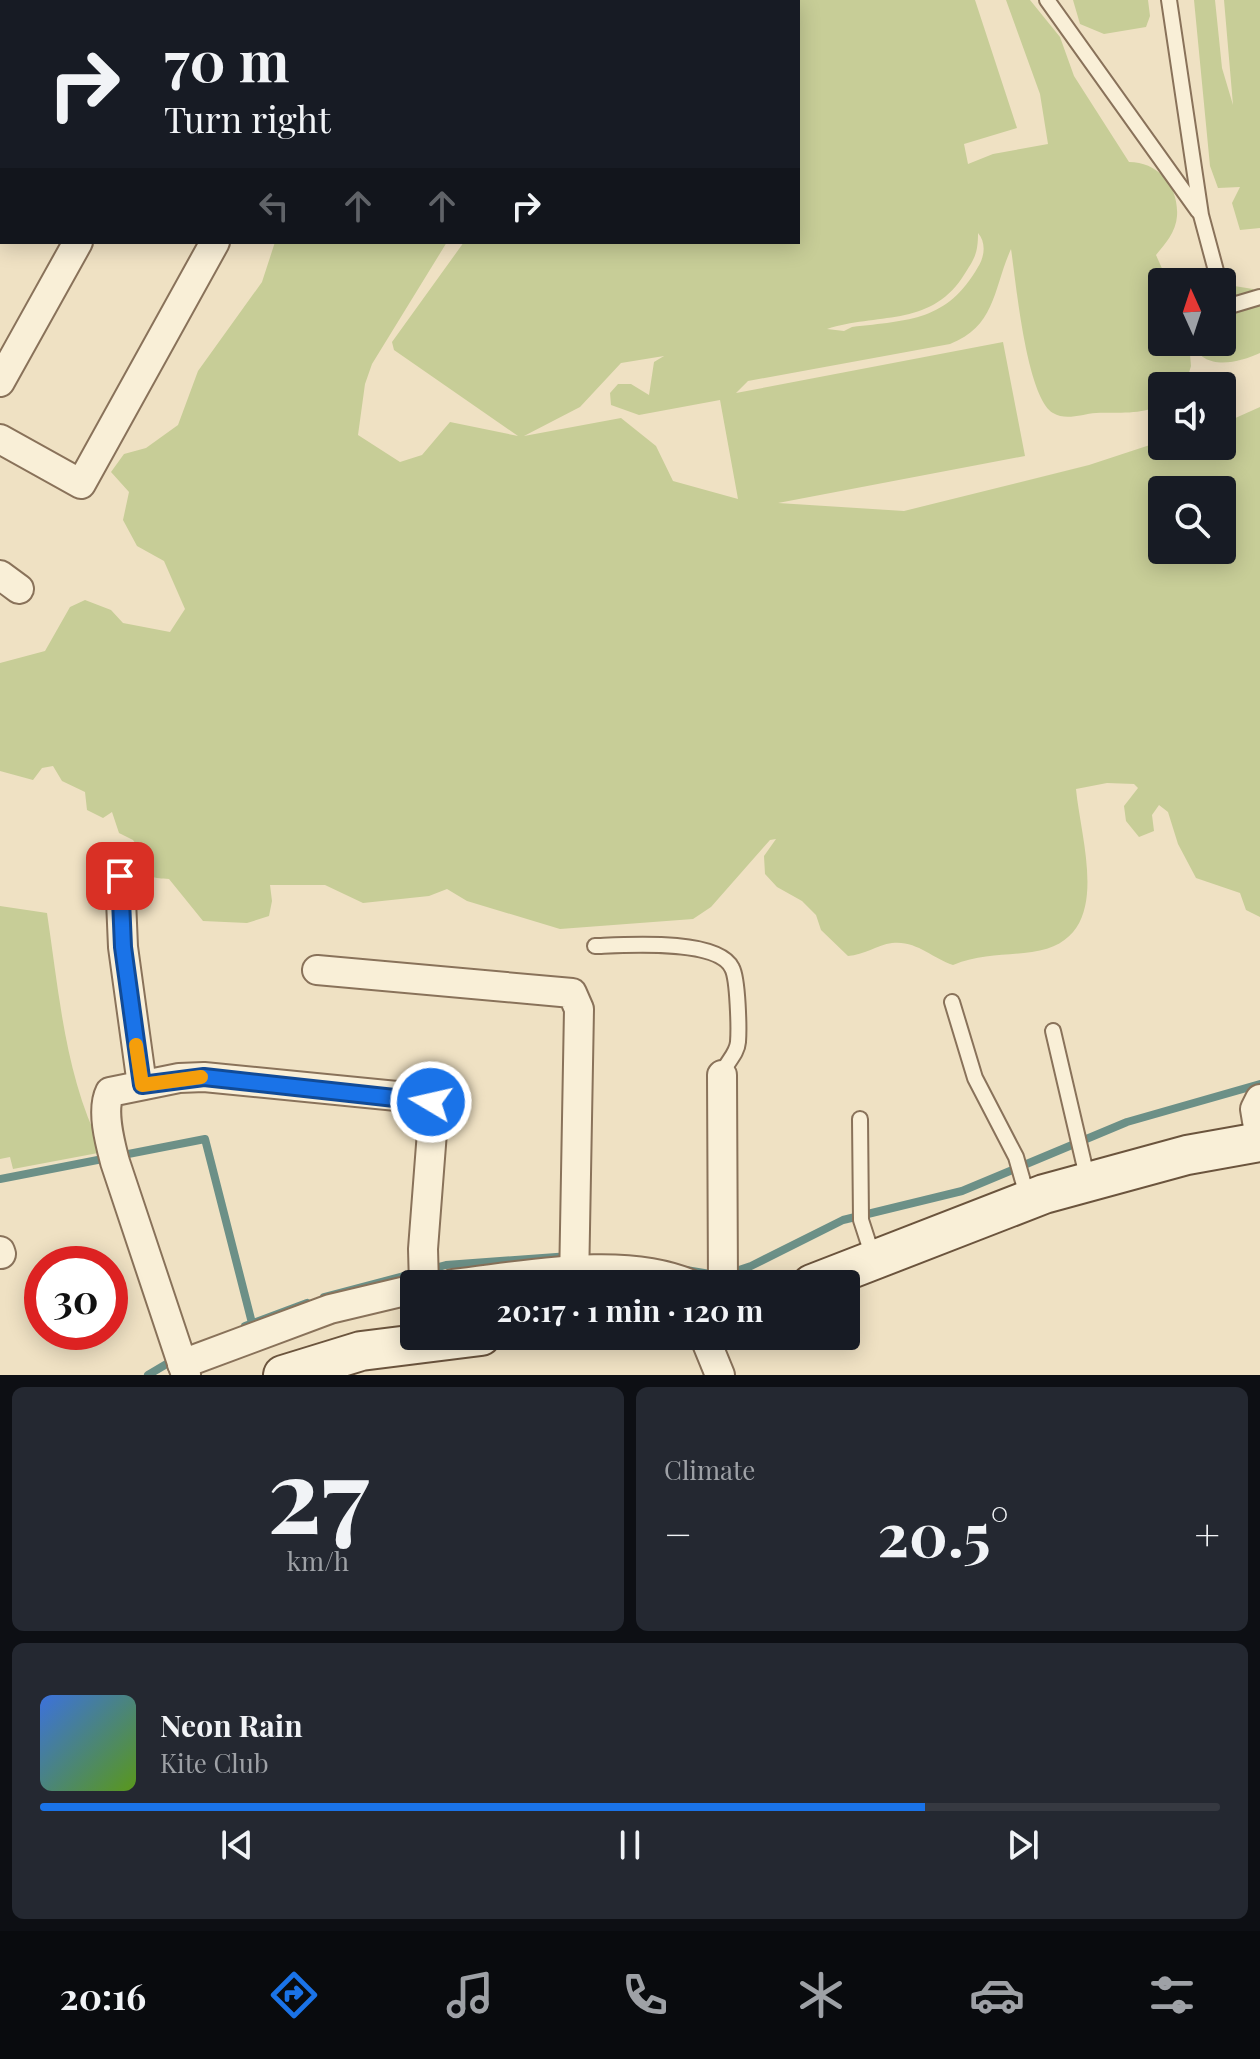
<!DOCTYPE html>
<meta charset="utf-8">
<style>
body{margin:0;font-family:"Playfair Display",serif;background:#242831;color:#f1f3f6;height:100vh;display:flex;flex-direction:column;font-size:30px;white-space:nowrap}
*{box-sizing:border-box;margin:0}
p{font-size:26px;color:#9ea1a6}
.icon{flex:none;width:44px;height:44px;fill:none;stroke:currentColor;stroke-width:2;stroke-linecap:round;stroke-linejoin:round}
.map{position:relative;height:1375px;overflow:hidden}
.panel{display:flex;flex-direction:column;gap:12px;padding:12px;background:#0d0f14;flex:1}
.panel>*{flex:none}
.top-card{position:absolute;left:0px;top:0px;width:800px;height:244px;box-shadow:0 4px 20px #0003;background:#171b24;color:#f1f3f6;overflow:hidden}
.needle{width:52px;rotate:357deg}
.fabs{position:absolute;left:1148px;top:268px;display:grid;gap:16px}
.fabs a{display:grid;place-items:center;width:88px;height:88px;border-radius:8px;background:#171b24;box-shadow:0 4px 20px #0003;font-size:40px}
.speed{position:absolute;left:24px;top:1246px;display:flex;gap:16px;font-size:40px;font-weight:700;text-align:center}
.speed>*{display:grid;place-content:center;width:104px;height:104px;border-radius:50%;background:#171b24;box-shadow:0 4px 20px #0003;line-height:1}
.speed .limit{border:12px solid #d22;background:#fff;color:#111}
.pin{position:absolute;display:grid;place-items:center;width:68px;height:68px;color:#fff;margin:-34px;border-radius:16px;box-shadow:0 4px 12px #0006}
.me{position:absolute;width:88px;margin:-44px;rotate:279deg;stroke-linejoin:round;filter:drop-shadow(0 0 6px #0008)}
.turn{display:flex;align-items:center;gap:28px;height:168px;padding:0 32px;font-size:36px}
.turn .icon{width:104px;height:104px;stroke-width:2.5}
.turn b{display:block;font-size:56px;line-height:68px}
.lanes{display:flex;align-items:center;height:76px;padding:0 32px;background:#0003;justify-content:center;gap:40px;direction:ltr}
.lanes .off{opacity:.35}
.big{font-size:60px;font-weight:700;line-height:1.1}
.panel .widget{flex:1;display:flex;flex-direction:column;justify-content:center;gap:12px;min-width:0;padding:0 28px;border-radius:12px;background:#242831}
.panel .dial{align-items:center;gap:0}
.dial b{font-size:104px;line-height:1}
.song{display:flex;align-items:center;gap:24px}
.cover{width:96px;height:96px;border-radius:12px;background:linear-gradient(135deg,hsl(220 70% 55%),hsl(90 70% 35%))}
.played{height:8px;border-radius:4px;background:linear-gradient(90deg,#1a73e8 75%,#363941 75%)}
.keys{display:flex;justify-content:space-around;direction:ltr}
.heat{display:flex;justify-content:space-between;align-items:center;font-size:44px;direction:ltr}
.panel .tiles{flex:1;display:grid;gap:12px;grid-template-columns:1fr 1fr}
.widget:last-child{grid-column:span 2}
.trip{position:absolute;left:400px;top:1270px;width:460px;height:80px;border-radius:8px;background:#171b24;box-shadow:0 4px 20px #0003;font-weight:700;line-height:80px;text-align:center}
.dock{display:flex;height:128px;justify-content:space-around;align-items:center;background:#090b0e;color:#9ea1a6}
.dock .icon{width:56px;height:56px}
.dock .current{color:#1a73e8}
.dock b{font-size:36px;color:#f1f3f6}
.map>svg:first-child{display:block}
.green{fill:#c7cd97;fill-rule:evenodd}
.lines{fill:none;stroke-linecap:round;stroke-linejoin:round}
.stream{stroke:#6c9087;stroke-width:8}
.lane-casing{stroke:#89725a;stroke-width:18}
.street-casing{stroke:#89725a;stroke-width:32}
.secondary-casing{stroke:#6b543d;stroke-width:42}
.lane{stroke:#f9efd7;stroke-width:14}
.street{stroke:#f9efd7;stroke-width:28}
.secondary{stroke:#f9efd7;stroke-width:38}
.route-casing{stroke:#114b97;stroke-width:20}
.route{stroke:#1a73e8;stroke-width:14}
.slow{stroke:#f59e0b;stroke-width:14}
</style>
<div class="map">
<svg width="1260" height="1375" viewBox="0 0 1260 1375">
<rect width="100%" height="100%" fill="#efe1c3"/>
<g class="green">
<polygon points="405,0 588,0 402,2"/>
<path d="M605,0H975L1017,128L964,144L968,164L993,154L1048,144L1040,94L1006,0H1030L1060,37L1074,76L1129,162C1158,162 1179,186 1177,216C1176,232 1165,244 1156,255L1168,282H1162V342H1189L1191,366L1185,386H1162V405C1140,415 1119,412 1096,413C1082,414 1066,421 1053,413C1026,396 1016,281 1011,249C993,289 996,326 950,344L748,381L736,393L1003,342L1025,456L778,503L904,511L1089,465L1162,441V446H1222V424L1260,407V917L1246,910L1240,893L1196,878L1178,844L1168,812L1159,805L1152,815L1154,831L1139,837L1126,821L1124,806L1138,788L1134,784L1107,783L1076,789C1081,844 1116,941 1032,952C1004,956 981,954 953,965C932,958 916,940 892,943C877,945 864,955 848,956L821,930L816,915L802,901L777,887L765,874L764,856L776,839L770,840L711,907L693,919L560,929L467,901L447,889L429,896L363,903L325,885H270L272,901L269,916L247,923L203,921L169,879C154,878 147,878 138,866L142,853L133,840L119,833L112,812L103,818L87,810L85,792L62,781L53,766L42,768L33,780L0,771V663L45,651L70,607L85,600L111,610L123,623L170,632L185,609L164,561L137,546L123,520L129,492L111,472L124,454L146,448L178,425L198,371L262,282L275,242H447L372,364L365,384L358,435L400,462L422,455L450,422L518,436L394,350L392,342L464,242H798V2ZM978,233C986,242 985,256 978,267C947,321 910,320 852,327L844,331L827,329C876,313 929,327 962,278C974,259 978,255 978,233ZM664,356L654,362L649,395L631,384H618L610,393L611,405L639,415L720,400L738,499L673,481L656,446L621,418L524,436L580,407L621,363ZM1162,490H1222V550H1162Z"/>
<polygon points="1073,0 1148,0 1150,16 1146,27 1104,34 1080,24"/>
<polygon points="1194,0 1215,0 1222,68 1233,105 1224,0 1260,0 1260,228 1240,230 1232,203 1240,187 1218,188 1210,166"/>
<path d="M1228,285L1253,289L1260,296V353C1238,363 1203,372 1192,342H1222V288Z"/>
<path d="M0,906L47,913C59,992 65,1077 102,1149L98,1153L13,1169L10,1157L0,1159Z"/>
</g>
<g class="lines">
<g class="stream">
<polyline points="0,1179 205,1139 252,1323"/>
<polyline points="686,1270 716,1275"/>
<polyline points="730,1273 751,1266 843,1220 962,1191 1127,1122 1260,1084"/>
<polyline points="324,1297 446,1265 570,1256"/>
<polyline points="245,1326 307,1303"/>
<polyline points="148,1375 175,1359"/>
</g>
<g class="lane-casing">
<g id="lane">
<polyline points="1047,0 1198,211"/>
<polyline points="1169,0 1201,215 1219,282"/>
<polyline points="1222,291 1233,305 1260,297"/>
<path d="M595,946C624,945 718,938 732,968C738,979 739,1029 738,1042C737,1055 725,1063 722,1075"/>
<polyline points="952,1002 975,1078 1016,1157 1028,1199"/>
<polyline points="1053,1031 1088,1181"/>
<polyline points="860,1119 861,1220 873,1257"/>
</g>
</g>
<g class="street-casing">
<g id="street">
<polyline points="79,2 80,0"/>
<polyline points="210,2 211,0"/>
<polyline points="348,2 350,0"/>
<polyline points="0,70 2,71"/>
<polyline points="0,145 2,142"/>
<polyline points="0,382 78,242"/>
<polyline points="0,439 81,484 215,242"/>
<polyline points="0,575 19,589"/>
<polyline points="120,876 123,947 142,1085"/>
<polyline points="317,970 572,993 579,1009 574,1284"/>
<polyline points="722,1075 723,1284"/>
<polyline points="1260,1099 1255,1109 1260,1139"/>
<polyline points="0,1251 1,1254"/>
<path d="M453,1284C524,1276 622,1255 690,1284"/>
<polyline points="704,1336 720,1375"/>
<polyline points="182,1364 330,1309 414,1289"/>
<path d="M186,1375L115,1162C110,1143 101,1110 110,1092L179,1078L204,1077L427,1099L434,1106L423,1249L424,1284"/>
</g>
</g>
<g class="secondary-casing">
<g id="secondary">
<polyline points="812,1284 1044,1194 1187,1155 1260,1142"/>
<polyline points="283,1375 361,1351 481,1336"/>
</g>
</g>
<use href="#lane" class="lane"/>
<use href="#street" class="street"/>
<use href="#secondary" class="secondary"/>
</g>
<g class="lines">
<g class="route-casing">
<polyline id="route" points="120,876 123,947 142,1085 204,1077 431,1102"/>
</g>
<use href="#route" class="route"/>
<polyline class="slow" points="136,1045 142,1085 201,1077"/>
</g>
</svg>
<div class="fabs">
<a><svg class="needle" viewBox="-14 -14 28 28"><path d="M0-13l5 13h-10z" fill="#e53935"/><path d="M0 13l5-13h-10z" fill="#9ea1a6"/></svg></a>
<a><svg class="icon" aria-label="sound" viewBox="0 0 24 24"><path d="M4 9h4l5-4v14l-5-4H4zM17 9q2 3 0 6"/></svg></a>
<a><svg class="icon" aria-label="search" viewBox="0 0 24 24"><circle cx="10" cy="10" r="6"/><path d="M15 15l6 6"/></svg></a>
</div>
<div class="speed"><div class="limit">30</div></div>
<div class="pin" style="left:120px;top:876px;background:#d93025"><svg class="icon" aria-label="arrive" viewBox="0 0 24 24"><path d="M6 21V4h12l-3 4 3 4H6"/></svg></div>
<svg class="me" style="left:431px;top:1102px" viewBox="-20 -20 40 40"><circle r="17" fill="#1a73e8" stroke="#fff" stroke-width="3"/><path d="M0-11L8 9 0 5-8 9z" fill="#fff"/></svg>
<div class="trip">20:17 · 1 min · 120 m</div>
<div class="top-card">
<div class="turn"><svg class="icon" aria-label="right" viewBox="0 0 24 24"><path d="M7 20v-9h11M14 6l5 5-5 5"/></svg><div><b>70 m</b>Turn right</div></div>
<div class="lanes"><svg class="icon off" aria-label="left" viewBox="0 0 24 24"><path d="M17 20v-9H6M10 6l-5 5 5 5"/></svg><svg class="icon off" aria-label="ahead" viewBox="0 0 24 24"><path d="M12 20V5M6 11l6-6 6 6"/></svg><svg class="icon off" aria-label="ahead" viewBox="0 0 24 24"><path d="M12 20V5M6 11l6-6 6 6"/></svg><svg class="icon" aria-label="right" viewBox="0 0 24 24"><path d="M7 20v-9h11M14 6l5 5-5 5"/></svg></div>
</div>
</div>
<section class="panel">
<div class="tiles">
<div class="widget dial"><b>27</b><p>km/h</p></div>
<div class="widget"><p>Climate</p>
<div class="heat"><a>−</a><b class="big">20.5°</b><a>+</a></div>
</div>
<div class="widget">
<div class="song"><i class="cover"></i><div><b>Neon Rain</b><p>Kite Club</p></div></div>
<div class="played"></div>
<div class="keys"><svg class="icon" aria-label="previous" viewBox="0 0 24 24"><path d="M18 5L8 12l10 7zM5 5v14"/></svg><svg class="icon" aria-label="pause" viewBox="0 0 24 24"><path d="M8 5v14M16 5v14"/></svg><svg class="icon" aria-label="next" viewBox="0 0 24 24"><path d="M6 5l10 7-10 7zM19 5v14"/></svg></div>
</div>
</div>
</section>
<nav class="dock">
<b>20:16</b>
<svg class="icon current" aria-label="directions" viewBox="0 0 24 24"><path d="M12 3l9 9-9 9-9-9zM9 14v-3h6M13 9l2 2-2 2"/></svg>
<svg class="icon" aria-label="music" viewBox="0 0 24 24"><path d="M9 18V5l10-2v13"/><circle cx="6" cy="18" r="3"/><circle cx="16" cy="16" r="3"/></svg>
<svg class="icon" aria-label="phone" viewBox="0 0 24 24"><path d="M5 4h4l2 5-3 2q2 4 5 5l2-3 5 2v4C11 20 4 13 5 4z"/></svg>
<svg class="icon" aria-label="climate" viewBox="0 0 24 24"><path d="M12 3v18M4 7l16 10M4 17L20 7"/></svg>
<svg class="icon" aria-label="car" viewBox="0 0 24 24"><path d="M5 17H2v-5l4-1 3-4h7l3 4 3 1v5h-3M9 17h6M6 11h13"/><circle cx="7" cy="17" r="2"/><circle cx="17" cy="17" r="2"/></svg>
<svg class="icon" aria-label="filters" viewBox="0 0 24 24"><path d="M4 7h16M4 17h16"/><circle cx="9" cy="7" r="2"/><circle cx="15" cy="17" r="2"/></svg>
</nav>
